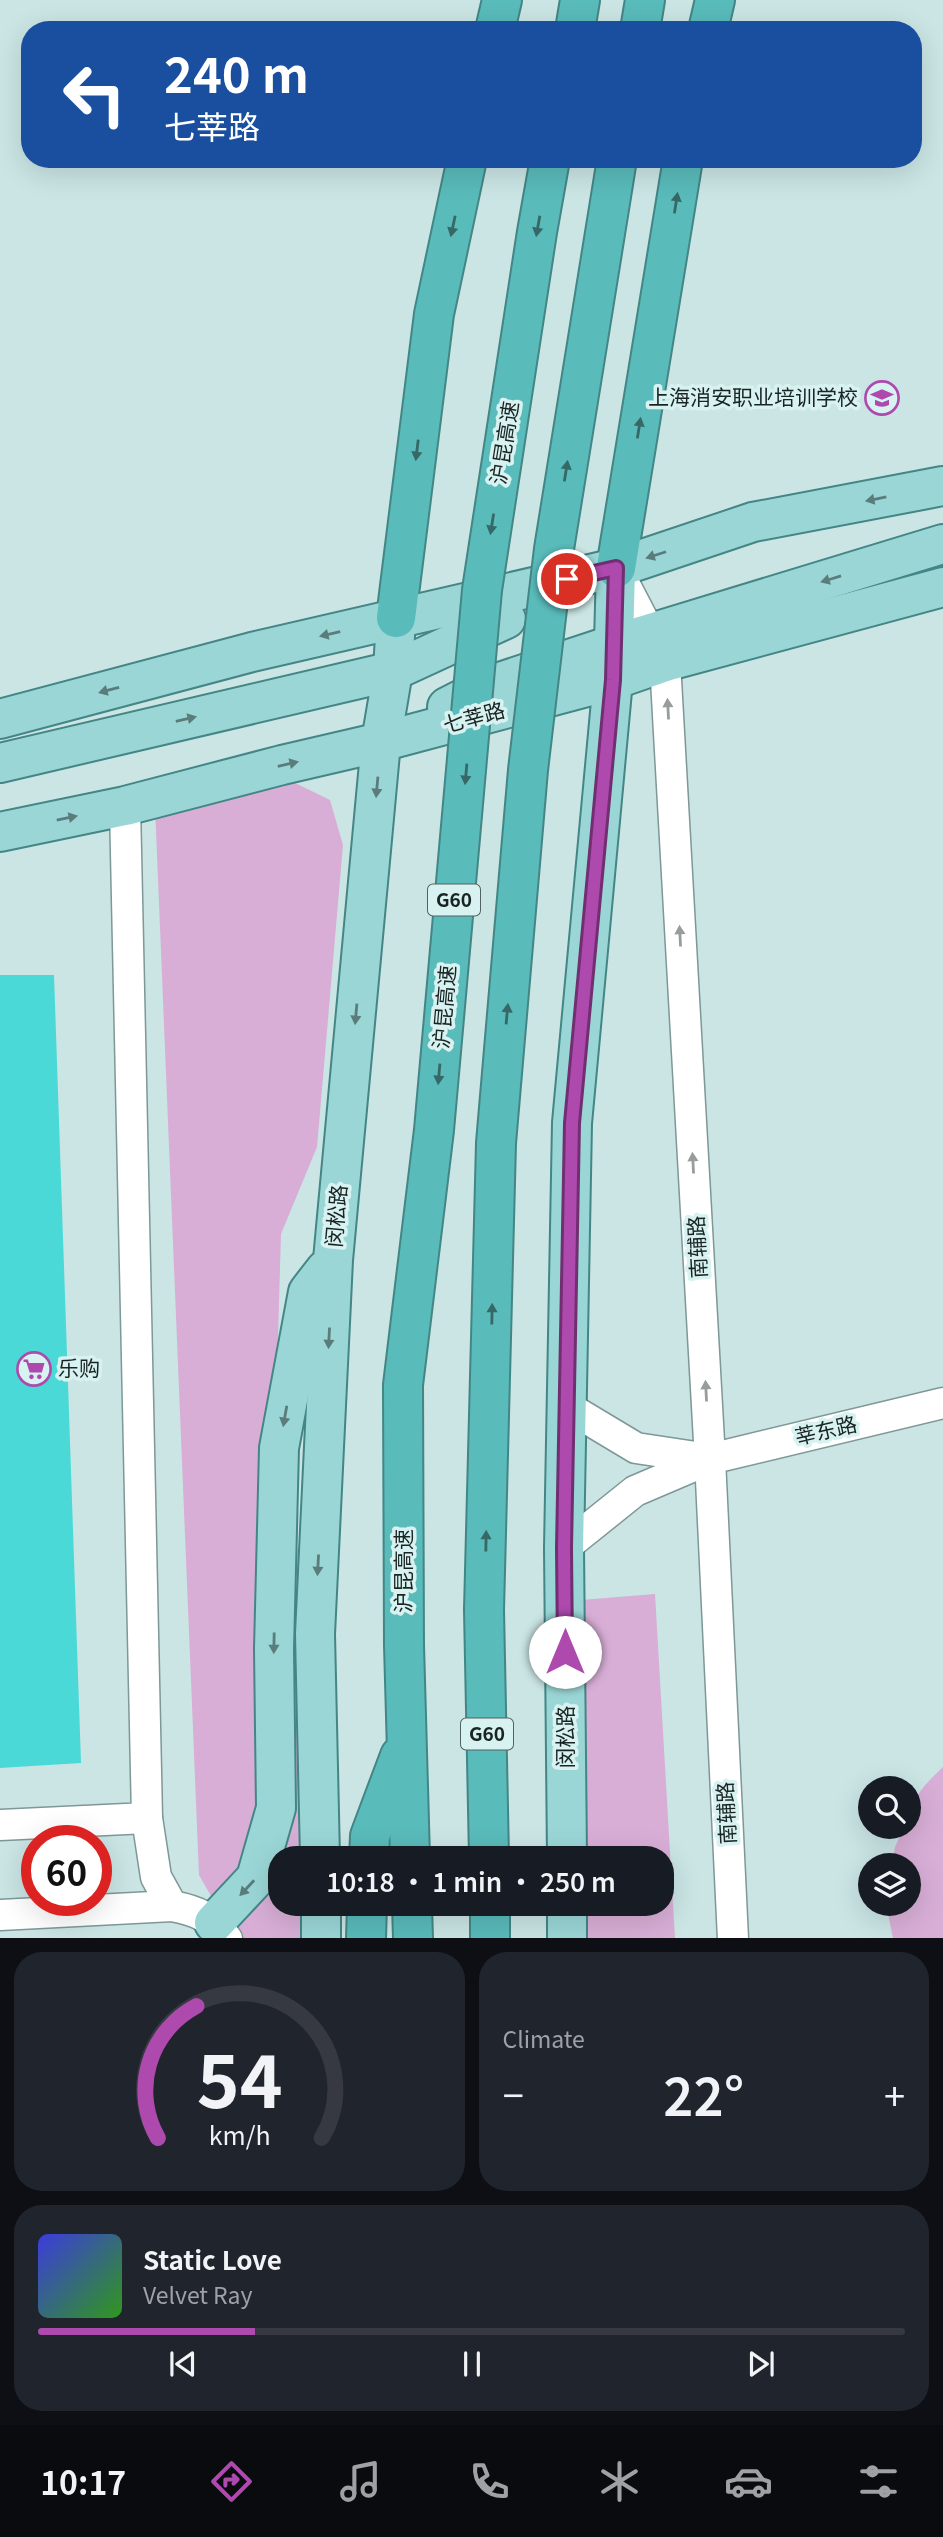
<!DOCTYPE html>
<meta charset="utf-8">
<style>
body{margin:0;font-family:Georgia,"Noto Sans SC",serif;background:#20242c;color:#f1f3f6;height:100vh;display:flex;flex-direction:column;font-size:26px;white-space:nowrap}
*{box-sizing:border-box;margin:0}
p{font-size:23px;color:#9ea1a6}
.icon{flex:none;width:38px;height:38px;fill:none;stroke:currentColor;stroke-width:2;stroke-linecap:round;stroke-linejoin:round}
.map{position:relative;height:1938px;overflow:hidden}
.details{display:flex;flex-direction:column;gap:14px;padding:14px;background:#0d0f14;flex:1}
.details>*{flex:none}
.guide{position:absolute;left:21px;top:21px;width:901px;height:147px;border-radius:28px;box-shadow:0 7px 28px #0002;background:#1a4fa0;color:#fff;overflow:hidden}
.controls{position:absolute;left:858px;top:1776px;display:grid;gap:14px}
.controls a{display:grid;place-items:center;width:63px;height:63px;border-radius:50%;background:#171b24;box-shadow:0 7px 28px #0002;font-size:35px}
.speed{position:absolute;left:21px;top:1825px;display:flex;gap:14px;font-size:35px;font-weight:700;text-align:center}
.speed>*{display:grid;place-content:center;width:91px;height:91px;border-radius:50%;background:#171b24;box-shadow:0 7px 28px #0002;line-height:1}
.speed .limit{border:10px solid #d22;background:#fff;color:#111}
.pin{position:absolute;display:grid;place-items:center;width:60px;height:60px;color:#fff;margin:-30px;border:4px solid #fff;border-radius:50%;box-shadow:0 2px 7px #0007}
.me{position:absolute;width:77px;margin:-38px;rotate:0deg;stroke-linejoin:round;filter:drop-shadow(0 0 5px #0008)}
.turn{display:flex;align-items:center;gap:24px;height:147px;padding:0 28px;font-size:32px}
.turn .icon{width:91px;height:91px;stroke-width:2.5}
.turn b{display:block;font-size:49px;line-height:60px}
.big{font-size:52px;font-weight:600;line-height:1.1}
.details .widget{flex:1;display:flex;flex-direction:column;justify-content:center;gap:10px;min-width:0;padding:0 24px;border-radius:28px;background:#20242c}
.details .dial{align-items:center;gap:0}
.dial svg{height:182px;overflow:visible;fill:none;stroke:#363941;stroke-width:7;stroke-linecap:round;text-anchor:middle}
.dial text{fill:#f1f3f6;stroke:none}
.song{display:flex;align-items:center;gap:21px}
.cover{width:84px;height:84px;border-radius:10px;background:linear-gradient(135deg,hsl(240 70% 55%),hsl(110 70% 35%))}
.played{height:7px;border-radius:4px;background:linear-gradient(90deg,#ae49ae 25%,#363941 25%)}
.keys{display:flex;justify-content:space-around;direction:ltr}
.heat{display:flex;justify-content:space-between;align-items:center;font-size:38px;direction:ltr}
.details .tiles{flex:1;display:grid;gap:14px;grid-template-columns:1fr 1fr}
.widget:last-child{grid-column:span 2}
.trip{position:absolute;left:268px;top:1846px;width:406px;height:70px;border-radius:28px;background:#171b24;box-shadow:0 7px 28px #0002;font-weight:600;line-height:70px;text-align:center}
.menu{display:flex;height:112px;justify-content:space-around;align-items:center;background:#090b0e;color:#9ea1a6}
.menu .icon{width:49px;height:49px}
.menu .active{color:#ae49ae}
.menu b{font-size:32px;color:#f1f3f6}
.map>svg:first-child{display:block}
.green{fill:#d8aed6}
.building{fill:#4bd9d8}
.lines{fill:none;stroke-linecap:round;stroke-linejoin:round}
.minor-casing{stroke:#7e9797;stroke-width:33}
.major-casing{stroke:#438685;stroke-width:42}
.highway-casing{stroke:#438685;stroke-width:42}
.minor{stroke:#fff;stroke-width:30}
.major{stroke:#9bd6d6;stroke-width:38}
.highway{stroke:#59bbba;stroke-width:38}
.highway-bridge-casing{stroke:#438685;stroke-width:42;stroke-linecap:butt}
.highway-bridge{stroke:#59bbba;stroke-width:38}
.oneway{fill:#366867}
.oneway2{fill:#5a7d7c}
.oneway3{fill:#989c9c}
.route-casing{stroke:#712f71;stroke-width:18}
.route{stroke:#ae49ae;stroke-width:12}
.labels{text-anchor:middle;stroke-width:7;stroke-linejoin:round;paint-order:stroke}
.shield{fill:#d7f2f1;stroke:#526261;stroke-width:2}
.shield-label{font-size:19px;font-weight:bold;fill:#192423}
.poi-label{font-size:21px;fill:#192423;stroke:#d7f2f1;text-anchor:end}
.street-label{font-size:21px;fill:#192423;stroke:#d7f2f1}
</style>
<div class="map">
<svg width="943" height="1939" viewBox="0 0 943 1939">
<rect width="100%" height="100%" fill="#cae5e4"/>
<g class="green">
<polygon points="291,781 330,800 343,845 317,1147 281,1234 274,1473 304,1570 306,1858 280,1858 280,1904 306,1904 306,1938 235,1938 199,1875 155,806"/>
<polygon points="655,1594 675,1938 588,1938 587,1904 662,1904 662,1858 586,1858 581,1600"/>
<path d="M943,1767V1938H893L886,1904H908V1866L892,1865L895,1847L904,1827H908C908,1801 925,1784 943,1767Z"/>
</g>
<polygon class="building" points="0,975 54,975 81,1763 0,1768"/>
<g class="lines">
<g class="minor-casing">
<g id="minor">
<polyline points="616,568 665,662 710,1459 733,1939"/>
<polyline points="566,1406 636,1448 709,1459"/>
<polyline points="564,1548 635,1491 710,1459 943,1403"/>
<polyline points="147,1818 156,1877 172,1906"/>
<polyline points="0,1825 147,1818 125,806"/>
<path d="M0,1915L172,1906C199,1911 210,1917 227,1939"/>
</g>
</g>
<g class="major-casing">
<g id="major">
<polyline points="447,707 488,686 615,644 943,544"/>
<polyline points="0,719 252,652 616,568 753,522 943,486"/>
<polyline points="0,763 393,671 506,619"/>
<polyline points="0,832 125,806 282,765 381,742 613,680 665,662 943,587"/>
<polyline points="320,1858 315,1634 333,1260 381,742 393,671 396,618"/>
<polyline points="567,1858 564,1548 572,1123 613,680 616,568"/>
<polyline points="321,1904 321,1939"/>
<polyline points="567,1904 567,1939"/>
<polyline points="214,1923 256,1878 276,1808 274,1649 279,1448 308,1292 325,1270"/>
</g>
</g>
<g class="highway-casing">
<g id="highway">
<polyline points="495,30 502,0"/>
<polyline points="575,30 580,0"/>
<polyline points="640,30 645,0"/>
<polyline points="708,30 715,0"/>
<polyline points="616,568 683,159"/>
<polyline points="396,618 434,314 467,159"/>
<polyline points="484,1610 489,1858"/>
<polyline points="404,1645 410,1858"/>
<polyline points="369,1858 370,1836 400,1756"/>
<polyline points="412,1904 413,1939"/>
<polyline points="490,1904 490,1939"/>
<polyline points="366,1939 367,1904"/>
</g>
</g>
<use href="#minor" class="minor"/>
<use href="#major" class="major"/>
<use href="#highway" class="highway"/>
<g class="highway-bridge-casing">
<g id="highway-bridge">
<polyline points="484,1610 496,1143 528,770 554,549 617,159"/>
<polyline points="404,1645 403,1385 434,1130 482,590 537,232 550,159"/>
</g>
</g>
<use href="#highway-bridge" class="highway-bridge"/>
</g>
<defs><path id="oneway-solid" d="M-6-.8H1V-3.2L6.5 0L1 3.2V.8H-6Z" transform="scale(1.75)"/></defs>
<g class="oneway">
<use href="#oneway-solid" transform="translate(676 203) rotate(-81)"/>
<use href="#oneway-solid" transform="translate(453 226) rotate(102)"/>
<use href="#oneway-solid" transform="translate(538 226) rotate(100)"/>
<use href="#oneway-solid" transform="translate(639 428) rotate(-81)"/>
<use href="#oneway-solid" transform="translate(417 450) rotate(97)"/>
<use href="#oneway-solid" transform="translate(566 471) rotate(-81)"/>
<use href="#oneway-solid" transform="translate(492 524) rotate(99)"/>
<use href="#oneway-solid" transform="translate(466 774) rotate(95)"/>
<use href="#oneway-solid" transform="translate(507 1014) rotate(-85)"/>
<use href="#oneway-solid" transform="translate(439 1074) rotate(95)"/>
<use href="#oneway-solid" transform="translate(492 1314) rotate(-89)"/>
<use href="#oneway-solid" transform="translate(486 1541) rotate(-89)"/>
</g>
<g class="oneway2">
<use href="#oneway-solid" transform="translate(876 499) rotate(169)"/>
<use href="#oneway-solid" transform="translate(656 555) rotate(162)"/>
<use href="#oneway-solid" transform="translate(831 579) rotate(163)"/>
<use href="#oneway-solid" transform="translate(330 634) rotate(167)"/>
<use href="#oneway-solid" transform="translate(109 690) rotate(165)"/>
<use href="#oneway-solid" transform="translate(186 719) rotate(-13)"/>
<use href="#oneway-solid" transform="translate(288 764) rotate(-13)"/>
<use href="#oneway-solid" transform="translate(377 787) rotate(95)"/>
<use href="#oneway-solid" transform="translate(67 818) rotate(-12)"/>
<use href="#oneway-solid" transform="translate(356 1014) rotate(95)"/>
<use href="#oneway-solid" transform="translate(329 1338) rotate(93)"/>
<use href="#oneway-solid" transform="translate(285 1416) rotate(100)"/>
<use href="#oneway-solid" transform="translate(318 1565) rotate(93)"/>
<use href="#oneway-solid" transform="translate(274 1643) rotate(91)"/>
<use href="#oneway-solid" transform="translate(247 1888) rotate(133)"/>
</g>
<g class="oneway3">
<use href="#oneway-solid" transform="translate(668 709) rotate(-93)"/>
<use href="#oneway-solid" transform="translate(680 936) rotate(-93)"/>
<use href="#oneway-solid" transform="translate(693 1163) rotate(-93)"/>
<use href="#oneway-solid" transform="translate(706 1391) rotate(-93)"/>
</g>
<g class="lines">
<g class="route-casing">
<polyline id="route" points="565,1652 564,1548 572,1123 613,680 616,568 567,579"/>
</g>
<use href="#route" class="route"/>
</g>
<defs>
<g id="school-ring" transform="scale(1.75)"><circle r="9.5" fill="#d7f2f1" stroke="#ae49ae" stroke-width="1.5"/><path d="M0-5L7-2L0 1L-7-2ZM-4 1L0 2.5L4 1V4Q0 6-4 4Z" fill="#ae49ae"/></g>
<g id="supermarket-ring" transform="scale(1.75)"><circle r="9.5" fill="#d7f2f1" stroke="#ae49ae" stroke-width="1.5"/><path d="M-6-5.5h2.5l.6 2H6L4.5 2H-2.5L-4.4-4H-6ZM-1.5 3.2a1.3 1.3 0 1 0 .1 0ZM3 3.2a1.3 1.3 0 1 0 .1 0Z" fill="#ae49ae"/></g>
</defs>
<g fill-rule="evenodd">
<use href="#school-ring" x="882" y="398"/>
<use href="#supermarket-ring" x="34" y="1369"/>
</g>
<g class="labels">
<g class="shield">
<rect x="428" y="884.5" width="52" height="31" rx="5"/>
<rect x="461" y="1718.5" width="52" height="31" rx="5"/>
</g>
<g class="shield-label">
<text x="454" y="907">G60</text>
<text x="487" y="1741">G60</text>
</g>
<g class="poi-label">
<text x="858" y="405">上海消安职业培训学校</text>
<text x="58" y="1376" text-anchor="start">乐购</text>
</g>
<g class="street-label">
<text transform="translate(505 443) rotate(-81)" y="7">沪昆高速</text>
<text transform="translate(474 718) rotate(-15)" y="7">七莘路</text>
<text transform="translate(445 1007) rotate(-85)" y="7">沪昆高速</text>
<text transform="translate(337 1216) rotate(-85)" y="7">闵松路</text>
<text transform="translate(698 1247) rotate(-93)" y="7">南辅路</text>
<text transform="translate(826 1431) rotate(-13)" y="7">莘东路</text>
<text transform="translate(404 1571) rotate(-90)" y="7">沪昆高速</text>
<text transform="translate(566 1737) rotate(-90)" y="7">闵松路</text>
<text transform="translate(727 1813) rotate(-93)" y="7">南辅路</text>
</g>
</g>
</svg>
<div class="controls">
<a><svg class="icon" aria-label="search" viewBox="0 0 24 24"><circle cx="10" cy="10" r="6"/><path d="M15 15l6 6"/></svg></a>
<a><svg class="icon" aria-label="layers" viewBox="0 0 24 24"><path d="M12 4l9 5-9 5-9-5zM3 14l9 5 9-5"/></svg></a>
</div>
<div class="speed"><div class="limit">60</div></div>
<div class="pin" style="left:567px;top:579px;background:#d93025"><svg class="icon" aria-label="arrive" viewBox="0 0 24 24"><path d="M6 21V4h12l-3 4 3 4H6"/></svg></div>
<svg class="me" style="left:565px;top:1652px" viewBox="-20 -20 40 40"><circle r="19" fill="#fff"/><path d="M0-13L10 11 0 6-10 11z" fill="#ae49ae"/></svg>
<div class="trip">10:18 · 1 min · 250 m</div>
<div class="guide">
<div class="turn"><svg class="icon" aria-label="left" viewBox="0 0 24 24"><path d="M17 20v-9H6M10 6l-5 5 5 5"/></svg><div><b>240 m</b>七莘路</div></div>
</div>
</div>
<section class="details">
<div class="tiles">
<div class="widget dial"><svg viewBox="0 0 100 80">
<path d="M14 69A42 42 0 1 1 86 69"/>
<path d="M14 69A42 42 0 0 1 31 11" stroke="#ae49ae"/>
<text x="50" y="56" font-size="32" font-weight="700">54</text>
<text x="50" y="72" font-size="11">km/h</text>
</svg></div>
<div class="widget"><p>Climate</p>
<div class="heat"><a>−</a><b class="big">22°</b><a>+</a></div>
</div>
<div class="widget">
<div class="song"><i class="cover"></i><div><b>Static Love</b><p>Velvet Ray</p></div></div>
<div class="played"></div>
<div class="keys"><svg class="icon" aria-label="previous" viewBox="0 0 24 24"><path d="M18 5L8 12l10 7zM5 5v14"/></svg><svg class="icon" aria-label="pause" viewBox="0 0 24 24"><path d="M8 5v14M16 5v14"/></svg><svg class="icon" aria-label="next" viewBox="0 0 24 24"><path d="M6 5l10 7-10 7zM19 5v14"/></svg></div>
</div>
</div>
</section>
<nav class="menu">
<b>10:17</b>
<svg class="icon active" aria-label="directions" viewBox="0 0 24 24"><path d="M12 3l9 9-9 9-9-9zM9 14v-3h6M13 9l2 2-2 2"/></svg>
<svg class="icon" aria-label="music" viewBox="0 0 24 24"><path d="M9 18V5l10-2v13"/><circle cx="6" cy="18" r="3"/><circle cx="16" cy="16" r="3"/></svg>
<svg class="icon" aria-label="phone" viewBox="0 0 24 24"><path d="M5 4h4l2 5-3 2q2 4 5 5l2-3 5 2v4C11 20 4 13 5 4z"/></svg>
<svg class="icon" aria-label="climate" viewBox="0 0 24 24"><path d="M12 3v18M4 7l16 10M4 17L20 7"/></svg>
<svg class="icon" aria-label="car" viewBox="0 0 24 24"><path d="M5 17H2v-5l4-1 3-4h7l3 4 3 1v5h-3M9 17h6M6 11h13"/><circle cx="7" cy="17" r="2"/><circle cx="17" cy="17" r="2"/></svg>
<svg class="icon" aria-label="filters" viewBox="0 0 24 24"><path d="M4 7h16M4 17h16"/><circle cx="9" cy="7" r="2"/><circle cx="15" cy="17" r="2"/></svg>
</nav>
